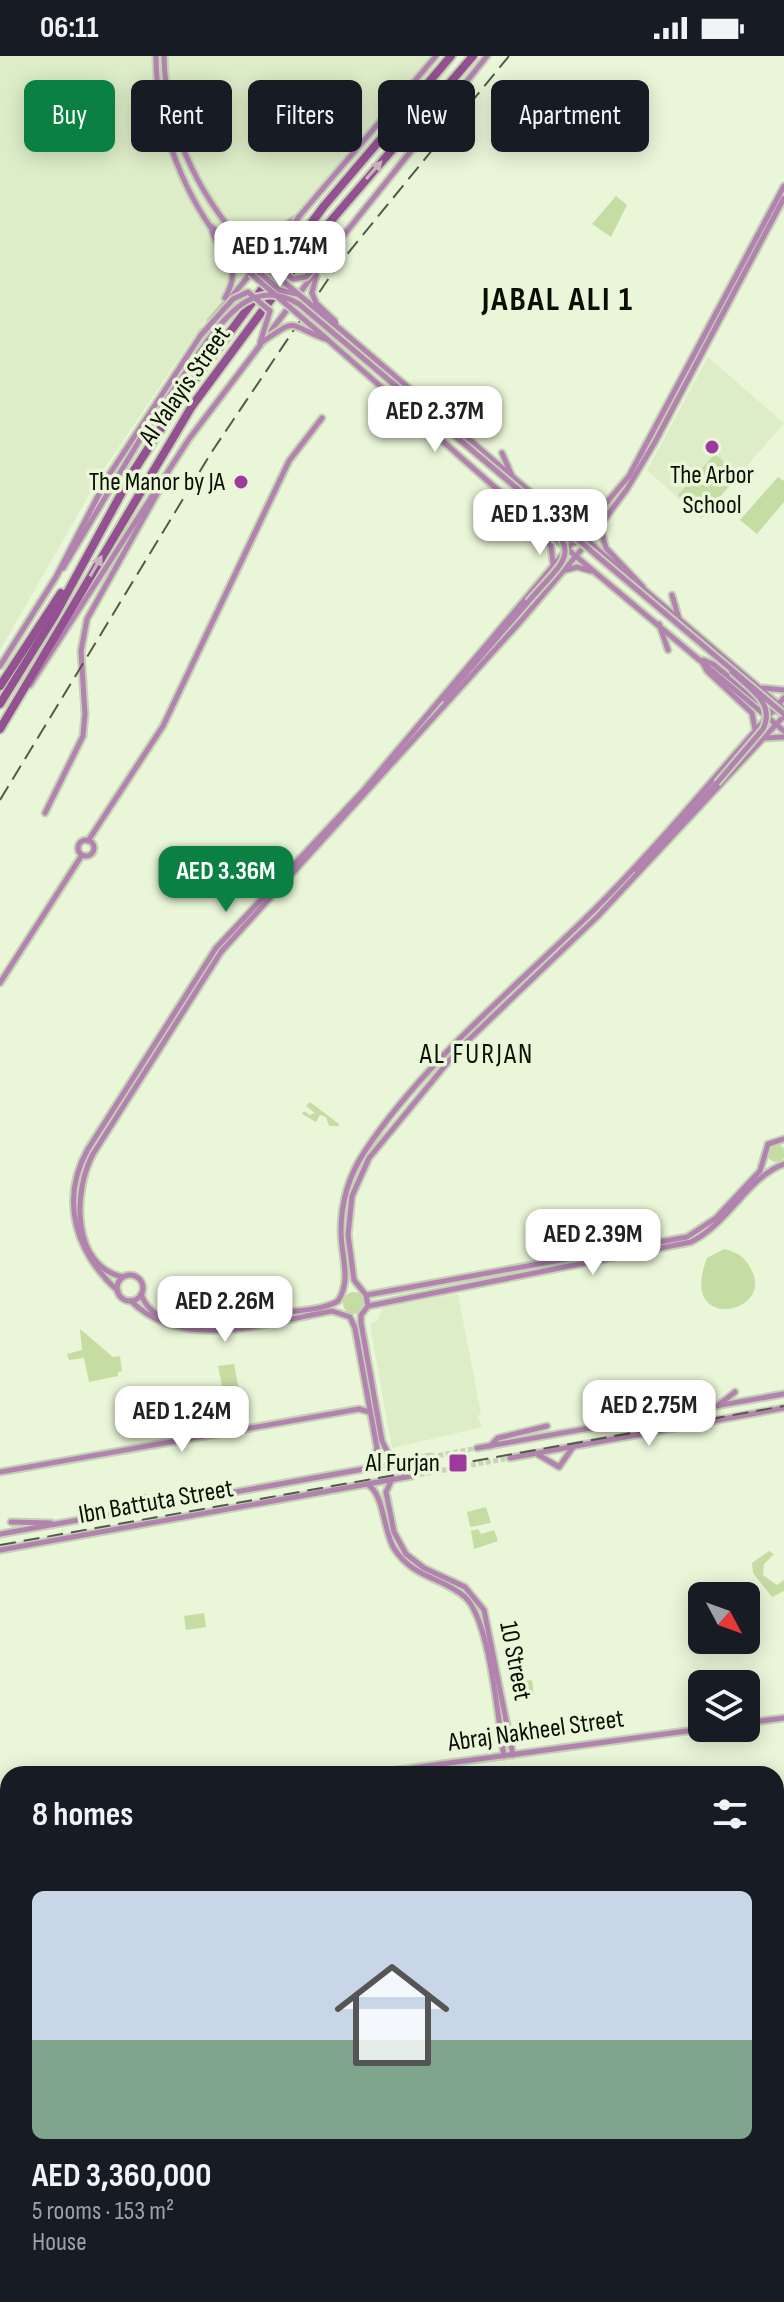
<!DOCTYPE html>
<html lang="en">
<head>
<meta charset="utf-8">
<style>
	body { margin:0; font-family:"Sofia Sans Condensed",sans-serif; background:#20242c; color:#f1f3f6; height:100vh; display:flex; flex-direction:column; font-size:30px; white-space:nowrap }
	* { box-sizing:border-box; margin:0 }
	p { font-size:26px; color:#9ea1a6 }
	.icon { flex:none; width:44px; height:44px; fill:none; stroke:currentColor; stroke-width:2; stroke-linecap:round; stroke-linejoin:round }
	.map { position:relative; flex:1; overflow:hidden }
	.panel { position:absolute; left:0px; top:1710px; width:784px; height:536px; display:flex; flex-direction:column; background:#171b24; border-radius:24px 24px 0 0; box-shadow:0 4px 20px #0003 }
	.panel>* { flex:none }
	.top-card { position:absolute; left:24px; top:24px; width:736px; height:72px; display:flex; gap:16px }
	.needle { width:52px; rotate:131deg }
	.buttons { position:absolute; left:688px; top:1526px; display:grid; gap:16px }
	.buttons a { display:grid; place-items:center; width:72px; height:72px; border-radius:12px; background:#171b24; box-shadow:0 4px 20px #0003; font-size:40px }
	.price { position:absolute; translate:-50% -68px; padding:0 18px; border-radius:16px; background:#fff; color:#222; font-size:26px; line-height:52px; filter:drop-shadow(0 2px 4px #0008) }
	.price::after { content:''; position:absolute; left:50%; top:48px; width:24px; height:18px; margin-left:-12px; background:inherit; clip-path:polygon(0 0,100% 0,50% 100%) }
	.price.active { background:#0b8043; color:#fff }
	ul { padding:0; list-style:none }
	li { display:grid; align-content:center; gap:16px; height:424px; padding:0 32px }
	li+li { border-top:2px solid #363941 }
	li span { display:grid; place-items:center; height:248px; border-radius:12px; color:#555 }
	li>.icon { margin-inline-start:auto }
	span .icon { width:144px; height:144px; fill:#fffc; stroke-width:1 }
	li b { font-size:34px }
	h2 { display:flex; justify-content:space-between; align-items:center; height:96px; padding:0 32px; font-size:34px }
	.tag { padding:0 28px; border-radius:12px; background:#171b24; box-shadow:0 4px 20px #0003; font-size:28px; line-height:72px }
	.tag.active { background:#0b8043; color:#fff }
	.status { display:flex; justify-content:space-between; align-items:center; height:56px; padding:0 40px; background:#171b24; direction:ltr }
	.status svg { height:22px; fill:currentColor }
	.map>svg:first-child { display:block }
	.built { fill:#ddedc8 }
	.green { fill:#c5dda3 }
	.lines { fill:none; stroke-linecap:round; stroke-linejoin:round }
	.secondary-tunnel { stroke:#c8d3b8; stroke-width:5; stroke-dasharray:5 2.5; stroke-linecap:butt }
	.secondary-casing { stroke:#c6d1b6; stroke-width:9 }
	.primary-casing { stroke:#c6d1b6; stroke-width:11 }
	.highway-casing { stroke:#c6d1b6; stroke-width:12 }
	.secondary { stroke:#b383b0; stroke-width:5 }
	.primary { stroke:#a368a0; stroke-width:7 }
	.highway { stroke:#945192; stroke-width:8 }
	.rail { stroke:#545a4a; stroke-width:2; stroke-dasharray:16 8; stroke-linecap:butt }
	.secondary-bridge-casing { stroke:#c6d1b6; stroke-width:9; stroke-linecap:butt }
	.secondary-bridge { stroke:#b383b0; stroke-width:5 }
	.oneway { fill:#c8b4bc }
	.poi-dot { fill:#9f399e; stroke:#eaf6d8; stroke-width:3 }
	.labels { text-anchor:middle; dominant-baseline:central; stroke-width:7; stroke-linejoin:round; paint-order:stroke }
	.street-label { font-size:26px; fill:#0a0e05; stroke:#eaf6d8 }
	.poi-label { font-size:26px; fill:#0a0e05; stroke:#eaf6d8; text-anchor:end }
	.neighbourhood-label { font-size:28px; letter-spacing:2px; fill:#0a0e05; stroke:#eaf6d8 }
	.district-label { font-size:34px; font-weight:bold; letter-spacing:2px; fill:#0a0e05; stroke:#eaf6d8 }
</style>
</head>
<body>
<div class="status"><b>06:11</b><svg viewBox="0 0 49 12"><path d="M0 12V9h3v3zM5 12V6h3v6zM10 12V3h3v9zM15 12V0h3v12zM26 1h20v11H26zM47 4h2v5h-2z"/></svg></div>
<div class="map">
<svg width="784" height="2246" viewBox="0 0 784 2246">
	<rect width="100%" height="100%" fill="#eaf6d8"/>
	<!-- built -->
	<g class="built">
		<path d="M0,0H431L225,239L185,293L104,413L0,594Z"/>
		<path d="M708,301L784,367L701,463L647,414Z"/>
		<path d="M458,1238L481,1358L477,1360L483,1371L392,1392L370,1269L378,1264L382,1252Z"/>
	</g>
	<!-- green -->
	<g class="green">
		<path d="M616,140L627,149L611,181L592,168Z"/>
		<path d="M715,398L739,419L702,461L678,439Z"/>
		<path d="M778,421L784,425V446L757,478L740,464Z"/>
		<path d="M310,1046L339,1068V1070H329L326,1061L320,1059L316,1066L302,1058L304,1055L310,1059L315,1057L306,1050Z"/>
		<circle cx="776" cy="1097" r="9"/>
		<path d="M724,1193C738,1196 746,1202 752,1215C774,1258 677,1278 707,1202Z"/>
		<circle cx="354" cy="1247" r="11"/>
		<path d="M80,1273L113,1301L120,1300L122,1315L118,1316V1320L89,1326L84,1302L69,1304L67,1298L82,1294Z"/>
		<path d="M234,1308L241,1344L225,1345L218,1310Z"/>
		<path d="M486,1451L491,1467L470,1471L467,1456Z"/>
		<path d="M478,1473L481,1478L494,1474L498,1485L474,1493L471,1475Z"/>
		<path d="M769,1495L774,1498L764,1508L763,1519L777,1529L784,1524V1535L772,1541L753,1517L752,1507Z"/>
		<path d="M204,1557L206,1571L186,1574L184,1560Z"/>
		<path d="M532,1624L534,1638L514,1641L511,1627Z"/>
	</g>
	<g class="lines">
		<!-- secondary-tunnel -->
		<g class="secondary-tunnel">
			<path d="M431,1401L477,1392"/>
			<path d="M412,1420L510,1402"/>
		</g>
		<!-- secondary casing -->
		<g class="secondary-casing">
			<g id="secondary">
				<path d="M156,0C156,79 192,163 250,217"/>
				<path d="M164,0C165,78 205,152 260,206"/>
				<path d="M296,164L436,0"/>
				<path d="M212,171L254,212"/>
				<path d="M212,175C222,204 244,208 225,242"/>
				<path d="M236,175C267,205 273,171 298,162"/>
				<path d="M343,180L487,0"/>
				<path d="M312,237L316,220"/>
				<path d="M211,265L290,171"/>
				<path d="M341,274L784,653"/>
				<path d="M328,284L516,450L784,675"/>
				<path d="M502,397L512,420"/>
				<path d="M518,455L551,490L553,507"/>
				<path d="M526,455L575,487"/>
				<path d="M565,464H581L605,448"/>
				<path d="M600,470L606,492L643,531"/>
				<path d="M63,512L142,380L208,284"/>
				<path d="M566,514L577,511L591,515"/>
				<path d="M672,539L679,563"/>
				<path d="M659,568L668,594"/>
				<path d="M703,604L713,608L768,653L783,657"/>
				<path d="M702,605L707,615L752,657L755,673"/>
				<path d="M0,610L56,521L109,419L203,276"/>
				<path d="M30,629L189,383L330,197"/>
				<path d="M763,632L784,634"/>
				<path d="M444,643L528,546"/>
				<path d="M765,682L784,681"/>
				<path d="M45,757L83,680L85,658L81,595L87,563L158,436"/>
				<circle cx="86" cy="792" r="8"/>
				<path d="M88,785L163,670L289,405L322,362"/>
				<path d="M637,815L717,727"/>
				<path d="M0,927L82,799"/>
				<circle cx="130" cy="1232" r="13"/>
				<path d="M123,1221C71,1210 73,1135 93,1098L221,896L520,566L587,487L627,433L655,386L784,142"/>
				<path d="M118,1235C76,1197 59,1145 88,1093L216,892L363,735L629,420L784,130"/>
				<path d="M141,1238C158,1288 246,1264 283,1257C301,1254 323,1254 338,1245C352,1223 341,1201 341,1175C341,1147 349,1119 365,1095C424,1006 518,929 594,854C661,787 721,713 784,642"/>
				<path d="M367,1239L687,1181L716,1162L760,1115L768,1088L784,1083"/>
				<path d="M131,1245C183,1297 268,1266 332,1255L350,1261L355,1272L377,1392L374,1403L365,1413"/>
				<path d="M368,1250L366,1239L354,1224L348,1179L352,1140L369,1102L458,994L598,860L784,660"/>
				<path d="M720,1348L735,1336"/>
				<path d="M618,1357L646,1360"/>
				<path d="M490,1390L498,1382L547,1370"/>
				<path d="M477,1392L784,1338"/>
				<path d="M537,1398L559,1411L573,1391"/>
				<path d="M510,1402L784,1352"/>
				<path d="M403,1406L389,1399L382,1385L361,1267V1259L368,1250L691,1186C729,1167 748,1121 784,1108"/>
				<path d="M0,1416L359,1353L369,1356"/>
				<path d="M392,1423L386,1436L394,1476L406,1498L424,1512L465,1531L484,1554L513,1699"/>
				<path d="M367,1428C385,1438 383,1477 395,1494C415,1523 442,1521 465,1541C490,1564 498,1664 504,1700"/>
				<path d="M135,1454L144,1442"/>
				<path d="M11,1466L51,1467"/>
				<path d="M0,1478L431,1401"/>
				<path d="M0,1494L412,1420"/>
				<path d="M746,1667L784,1662"/>
				<path d="M368,1718L709,1672"/>
				<path d="M0,1768L8,1767"/>
				<path d="M776,2125L784,2063"/>
				<path d="M776,2173L784,2152"/>
				<path d="M776,2224L784,2222"/>
				<path d="M623,2238L627,2246"/>
				<path d="M707,2241L723,2238"/>
				<path d="M690,2244L707,2246"/>
				<path d="M444,2246L458,2238"/>
				<path d="M460,2246L475,2238"/>
				<path d="M619,2246L624,2240"/>
				<path d="M725,2246L729,2238"/>
				<path d="M734,2246L738,2238"/>
				<path d="M743,2246L747,2238"/>
				<path d="M752,2246L756,2238"/>
				<path d="M757,2246L761,2238"/>
			</g>
		</g>
		<!-- primary casing -->
		<g class="primary-casing">
			<g id="primary">
				<path d="M776,2010L784,2000"/>
				<path d="M776,2025L784,2024"/>
				<path d="M776,2043L784,2042"/>
				<path d="M776,2052L784,2049"/>
				<path d="M776,2060H784"/>
				<path d="M776,2118L777,2121"/>
				<path d="M0,2154L8,2153"/>
			</g>
		</g>
		<!-- highway casing -->
		<g class="highway-casing">
			<g id="highway">
				<path d="M0,630L61,537"/>
				<path d="M0,648L54,561L133,416L180,343L324,150L451,0"/>
				<path d="M0,673L192,350L317,181L473,0"/>
				<path d="M0,2138L8,2140"/>
			</g>
		</g>
		<!-- secondary -->
		<use href="#secondary" class="secondary"/>
		<!-- primary -->
		<use href="#primary" class="primary"/>
		<!-- highway -->
		<use href="#highway" class="highway"/>
		<!-- rail -->
		<g class="rail">
			<path d="M0,744L211,397L335,213L509,0"/>
			<path d="M0,1489L784,1350"/>
		</g>
		<!-- secondary-bridge casing -->
		<g class="secondary-bridge-casing">
			<g id="secondary-bridge">
				<path d="M298,162L273,200L276,210L293,223L306,221L343,179"/>
				<path d="M260,206L341,274"/>
				<path d="M254,212L279,234L297,238"/>
				<path d="M250,217L328,284"/>
				<path d="M312,237L316,247L336,266"/>
				<path d="M201,279L233,243L248,236L270,255L260,287"/>
				<path d="M208,284C232,252 258,224 299,248L784,658"/>
				<path d="M261,287C299,260 287,269 325,283"/>
				<path d="M528,546C568,499 583,500 535,452"/>
				<path d="M717,727L763,673C776,647 749,632 732,616"/>
			</g>
		</g>
		<!-- secondary-bridge -->
		<use href="#secondary-bridge" class="secondary-bridge"/>
	</g>
	<!-- one-way arrows -->
	<defs><path id="oneway-solid" d="M-6-.8H1V-3.2L6.5 0L1 3.2V.8H-6Z" transform="scale(2)"/></defs>
	<g class="oneway">
		<use href="#oneway-solid" transform="translate(374 114) rotate(-49)"/>
		<use href="#oneway-solid" transform="translate(96 510) rotate(-60)"/>
	</g>
	<!-- markers -->
	<g class="poi-dot">
		<circle cx="712" cy="391" r="8"/>
		<circle cx="241" cy="426" r="8"/>
		<rect x="448" y="1397" width="20" height="20" rx="4"/>
	</g>
	<g class="labels">
		<!-- street labels -->
		<g class="street-label">
			<text transform="translate(185 330) rotate(-55)">Al Yalayis Street</text>
			<text transform="translate(156 1446) rotate(-10)">Ibn Battuta Street</text>
			<text transform="translate(515 1605) rotate(79)">10 Street</text>
			<text transform="translate(536 1675) rotate(-8)">Abraj Nakheel Street</text>
		</g>
		<!-- poi labels -->
		<g class="poi-label">
			<text x="712" y="419" text-anchor="middle">The Arbor<tspan x="712" dy="30">School</tspan></text>
			<text x="225" y="426">The Manor by JA</text>
			<text x="440" y="1407">Al Furjan</text>
		</g>
		<!-- neighbourhood labels -->
		<g class="neighbourhood-label">
			<text x="477" y="998">AL FURJAN</text>
		</g>
		<!-- district labels -->
		<g class="district-label">
			<text x="558" y="243">JABAL ALI 1</text>
		</g>
	</g>
</svg>
<div class="buttons">
<a><svg class="needle" viewBox="-14 -14 28 28"><path d="M0-13l5 13h-10z" fill="#e53935"/><path d="M0 13l5-13h-10z" fill="#9ea1a6"/></svg></a>
<a><svg class="icon" aria-label="layers" viewBox="0 0 24 24"><path d="M12 4l9 5-9 5-9-5zM3 14l9 5 9-5"/></svg></a>
</div>
<b class="price" style="left:280px;top:233px">AED 1.74M</b>
<b class="price" style="left:435px;top:398px">AED 2.37M</b>
<b class="price" style="left:540px;top:501px">AED 1.33M</b>
<b class="price active" style="left:226px;top:858px">AED 3.36M</b>
<b class="price" style="left:593px;top:1221px">AED 2.39M</b>
<b class="price" style="left:225px;top:1288px">AED 2.26M</b>
<b class="price" style="left:649px;top:1392px">AED 2.75M</b>
<b class="price" style="left:182px;top:1398px">AED 1.24M</b>
<div class="top-card">
<a class="tag active">Buy</a>
<a class="tag">Rent</a>
<a class="tag">Filters</a>
<a class="tag">New</a>
<a class="tag">Apartment</a>
</div>
<section class="panel">
<h2>8 homes<svg class="icon" aria-label="filters" viewBox="0 0 24 24"><path d="M4 7h16M4 17h16"/><circle cx="9" cy="7" r="2"/><circle cx="15" cy="17" r="2"/></svg></h2>
<ul>
<li><span style="background:linear-gradient(#c9d6e8 60%,#7fa58c 0)"><svg class="icon" aria-label="home" viewBox="0 0 24 24"><path d="M3 11l9-7 9 7M6 9v11h12V9"/></svg></span><div><b>AED 3,360,000</b><p>5 rooms · 153 m²</p><p>House</p></div></li>
</ul>
</section>
</div>
</body>
</html>
